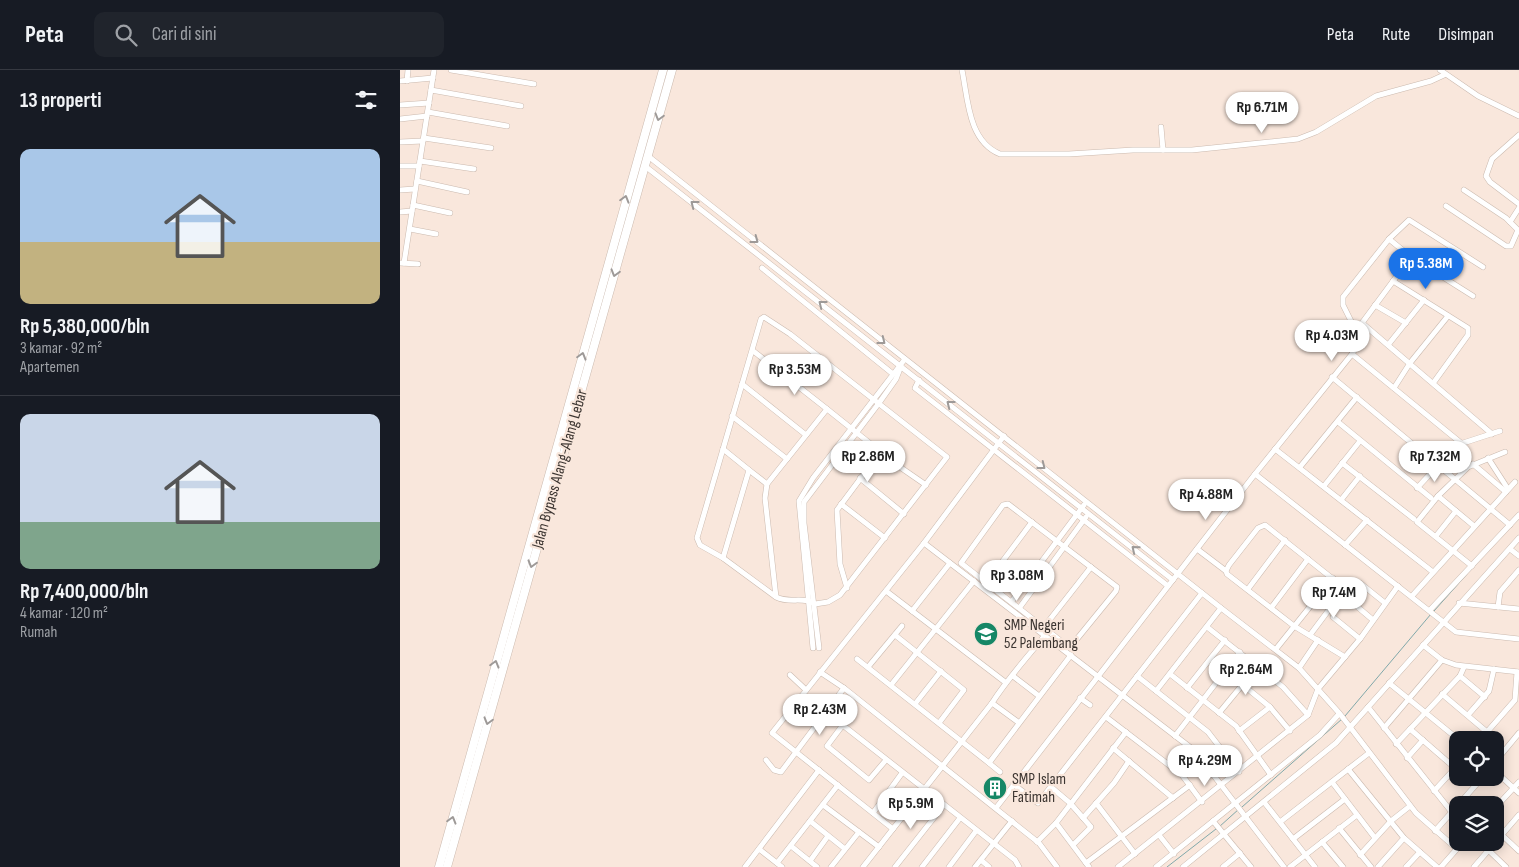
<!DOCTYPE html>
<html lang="id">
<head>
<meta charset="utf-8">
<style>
	body { margin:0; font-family:"Sofia Sans Condensed",sans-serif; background:#20242c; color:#f1f3f6; height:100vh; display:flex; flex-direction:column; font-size:19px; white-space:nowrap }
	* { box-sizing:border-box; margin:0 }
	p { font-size:16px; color:#9ea1a6 }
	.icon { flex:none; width:28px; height:28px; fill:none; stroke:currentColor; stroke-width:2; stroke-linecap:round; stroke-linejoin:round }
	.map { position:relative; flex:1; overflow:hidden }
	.sheet { display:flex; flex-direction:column; background:#171b24; width:400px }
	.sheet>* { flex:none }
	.controls { position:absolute; left:1049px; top:661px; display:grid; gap:10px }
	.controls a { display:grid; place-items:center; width:55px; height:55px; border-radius:10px; background:#171b24; box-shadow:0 2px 12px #0003; font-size:25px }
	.price { position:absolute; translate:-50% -42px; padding:0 11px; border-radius:18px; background:#fff; color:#222; font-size:16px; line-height:32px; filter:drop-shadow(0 1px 2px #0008) }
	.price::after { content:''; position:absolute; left:50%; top:30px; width:15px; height:11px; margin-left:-8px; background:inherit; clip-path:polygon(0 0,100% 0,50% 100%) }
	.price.active { background:#1a73e8; color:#fff }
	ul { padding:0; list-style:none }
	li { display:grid; align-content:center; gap:10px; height:265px; padding:0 20px }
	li+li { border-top:1px solid #363941 }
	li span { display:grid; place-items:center; height:155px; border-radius:10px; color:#555 }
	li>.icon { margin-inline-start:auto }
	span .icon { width:90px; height:90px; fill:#fffc; stroke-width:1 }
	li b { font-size:21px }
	h2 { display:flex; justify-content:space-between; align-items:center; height:60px; padding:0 20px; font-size:21px }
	header { display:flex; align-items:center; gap:30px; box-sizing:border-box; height:70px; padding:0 25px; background:#171b24; border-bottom:1px solid #363941 }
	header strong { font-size:24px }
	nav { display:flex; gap:28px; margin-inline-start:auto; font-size:18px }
	.search { width:350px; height:45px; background:#20242c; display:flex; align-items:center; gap:12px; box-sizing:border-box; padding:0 18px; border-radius:10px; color:#9ea1a6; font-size:19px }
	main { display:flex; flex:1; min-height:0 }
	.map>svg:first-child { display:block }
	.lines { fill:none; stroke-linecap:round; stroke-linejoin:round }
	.stream { stroke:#81a8aa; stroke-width:1 }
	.minor-casing { stroke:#cbbaaf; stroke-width:6 }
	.highway-casing { stroke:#cbbaaf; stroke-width:9 }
	.minor { stroke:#fff; stroke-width:5 }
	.highway { stroke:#fff; stroke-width:8 }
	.oneway { stroke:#9e9a98 }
	.labels { text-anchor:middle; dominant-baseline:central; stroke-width:4.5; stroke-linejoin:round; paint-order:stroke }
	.street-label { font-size:16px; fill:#3c3531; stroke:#f9e7dc }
	.poi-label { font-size:16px; fill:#3c3531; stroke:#f9e7dc; text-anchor:start }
</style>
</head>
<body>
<header>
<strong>Peta</strong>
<div class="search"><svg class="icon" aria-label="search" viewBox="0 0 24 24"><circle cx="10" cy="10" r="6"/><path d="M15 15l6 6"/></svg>Cari di sini</div>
<nav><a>Peta</a><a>Rute</a><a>Disimpan</a></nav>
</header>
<main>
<section class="sheet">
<h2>13 properti<svg class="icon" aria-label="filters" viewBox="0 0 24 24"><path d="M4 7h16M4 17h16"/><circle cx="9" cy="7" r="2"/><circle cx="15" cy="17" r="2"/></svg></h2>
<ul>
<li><span style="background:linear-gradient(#a9c7e8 60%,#c2b280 0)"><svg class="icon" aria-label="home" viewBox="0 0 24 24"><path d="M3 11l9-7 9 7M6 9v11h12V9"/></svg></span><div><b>Rp 5,380,000/bln</b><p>3 kamar · 92 m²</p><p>Apartemen</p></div></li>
<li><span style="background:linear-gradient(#c9d6e8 70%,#7fa58c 0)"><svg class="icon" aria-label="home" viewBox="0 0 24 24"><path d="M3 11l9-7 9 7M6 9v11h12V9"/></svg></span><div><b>Rp 7,400,000/bln</b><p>4 kamar · 120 m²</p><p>Rumah</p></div></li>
</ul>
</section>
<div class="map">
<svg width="1119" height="797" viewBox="0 0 1119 797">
	<rect width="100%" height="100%" fill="#f9e7dc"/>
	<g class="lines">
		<!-- stream -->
		<g class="stream">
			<path d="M1034,541L1076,494"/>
			<path d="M945,646L1031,544"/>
			<path d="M842,737L942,649"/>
			<path d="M819,757L839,739"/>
			<path d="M767,797L816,759"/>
		</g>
		<!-- minor casing -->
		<g class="minor-casing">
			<g id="minor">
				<path d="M51,0L134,14"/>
				<path d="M562,0C568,29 568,71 600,84H669L733,80H792L898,69L916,62L976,26L1031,11L1044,5"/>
				<path d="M1040,0L1078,26L1119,46"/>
				<path d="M0,11L33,8"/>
				<path d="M7,11L8,0"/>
				<path d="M31,20L121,36"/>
				<path d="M0,35L29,33"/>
				<path d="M28,42L107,56"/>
				<path d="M0,49L27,46"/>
				<path d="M761,57L763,80"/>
				<path d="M1119,65L1092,89L1086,106L1090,112L1119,134"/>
				<path d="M24,68L91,78"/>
				<path d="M0,72L23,71"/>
				<path d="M248,86L821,538L899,598L940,644L1016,743L1057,779"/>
				<path d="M20,91L74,99"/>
				<path d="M0,96H19"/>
				<path d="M245,96L773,510"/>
				<path d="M17,111L67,122"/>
				<path d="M0,120L15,119"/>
				<path d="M13,135L50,143"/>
				<path d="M1046,136L1106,176H1111L1118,160L1106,148L1064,120"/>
				<path d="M0,142L12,141"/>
				<path d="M1110,152L1119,138"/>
				<path d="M10,159L36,164"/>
				<path d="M989,169L1011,187L1073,226"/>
				<path d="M0,193L18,194"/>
				<path d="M4,193L34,0"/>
				<path d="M362,198L493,304"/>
				<path d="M1036,203L1051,179"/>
				<path d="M993,211L1068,258V265L1034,312"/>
				<path d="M975,235L1006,253"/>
				<path d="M962,253L1092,364"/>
				<path d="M956,261L943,235V227L989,169L1009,150L1083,197"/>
				<path d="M988,275L1024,230"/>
				<path d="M352,280L361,249L364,247L390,264L547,387L440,525L428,532L415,534C404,526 389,534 376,527L323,488L300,475L297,468L352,280L427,339L367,414L365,428L376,527"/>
				<path d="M952,284L1061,373"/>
				<path d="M932,307L1110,455"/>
				<path d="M519,310L515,318L768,516"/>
				<path d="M342,314L406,365"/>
				<path d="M994,318L1010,293L1048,246"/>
				<path d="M427,339L497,395L526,415"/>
				<path d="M332,346L387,389"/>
				<path d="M938,352L1031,428"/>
				<path d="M323,379L349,400L323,488"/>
				<path d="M875,379L1033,502"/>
				<path d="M1088,388L1108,419"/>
				<path d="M942,393L1014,449"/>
				<path d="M1073,394L1106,422"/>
				<path d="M900,397L957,327"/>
				<path d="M349,400L367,414"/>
				<path d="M855,404L1056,562L1119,569"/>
				<path d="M460,408L504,444"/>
				<path d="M924,416L960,371"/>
				<path d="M1017,418L1057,375L1100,361"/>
				<path d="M1038,426L1074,456"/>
				<path d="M941,430L960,406"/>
				<path d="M441,434L485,468"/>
				<path d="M608,434L717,517L716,521L672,575H666L561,493L603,435Z"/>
				<path d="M1036,466L1056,441"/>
				<path d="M524,473L795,681L884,797"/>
				<path d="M945,475L967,450"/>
				<path d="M797,479L826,501"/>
				<path d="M1110,479L1119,486"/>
				<path d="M1072,496L1017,452L1038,426L1068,397L1105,382"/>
				<path d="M587,512L632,452"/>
				<path d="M447,518L440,494L437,440L481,381"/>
				<path d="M848,519L885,470"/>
				<path d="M486,521L605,612"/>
				<path d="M1012,526L1115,412"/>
				<path d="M612,531L684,435"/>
				<path d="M1059,533L1119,539"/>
				<path d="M620,537L686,447"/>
				<path d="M1098,537L1100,522L1119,500"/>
				<path d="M871,538L908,489"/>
				<path d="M1030,540L1119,445"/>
				<path d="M512,541L550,493"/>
				<path d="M933,547L960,569"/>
				<path d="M644,557L691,497"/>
				<path d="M807,557L883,617L908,645"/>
				<path d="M495,565L564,620L539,653"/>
				<path d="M910,565L943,521C950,520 953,513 960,513L985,533"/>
				<path d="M1023,575L1042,590L1056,595L1119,602"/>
				<path d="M413,578L399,431L413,408L505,289"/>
				<path d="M419,578L404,453V432L479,333L496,309L501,296"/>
				<path d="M876,579L933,508"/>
				<path d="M945,587L894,556L827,504L826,501L829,495L858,458L865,455L938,513L947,528L973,550"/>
				<path d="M457,589L589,693L671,585"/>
				<path d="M468,597L502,556"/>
				<path d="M899,598L918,570"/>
				<path d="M420,602L444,618L639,773L657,797"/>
				<path d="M770,604L836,656L871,705"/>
				<path d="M390,605L406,620"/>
				<path d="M613,606L639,626"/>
				<path d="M737,606L808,662L839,702"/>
				<path d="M1060,606L1085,627"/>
				<path d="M989,613L1059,670"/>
				<path d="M491,615L574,511"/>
				<path d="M843,615L870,637L890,661"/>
				<path d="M787,618L825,570"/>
				<path d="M756,621L821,538"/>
				<path d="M1042,624L1087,662"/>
				<path d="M680,628L690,635"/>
				<path d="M592,633L618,652"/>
				<path d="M515,634L541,601"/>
				<path d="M968,637L1058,750"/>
				<path d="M426,642L615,790L619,797"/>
				<path d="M819,643L857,597"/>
				<path d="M1068,645L1089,621L1094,599"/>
				<path d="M706,647L782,705L802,732"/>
				<path d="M442,656L427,676L469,710L486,690"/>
				<path d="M984,658L1042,590"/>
				<path d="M1010,659L1055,698"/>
				<path d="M839,661L870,637"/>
				<path d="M775,666L840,582"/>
				<path d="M1080,670L1115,630L1117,602"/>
				<path d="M996,674L1060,606L1064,597"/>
				<path d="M713,678L773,728"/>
				<path d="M1007,688L1023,670"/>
				<path d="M366,690L374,700L381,702L444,618"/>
				<path d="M1095,692L1119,663"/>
				<path d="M589,693L600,702"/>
				<path d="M948,699L1004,768L1037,797"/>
				<path d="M1095,701L1119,723"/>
				<path d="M932,712L975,768"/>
				<path d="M613,714L638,733L802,523"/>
				<path d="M651,717L670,733L691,757L673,775"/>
				<path d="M1034,721L1058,695"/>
				<path d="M864,732L915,797"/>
				<path d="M696,733L735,784"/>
				<path d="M423,735L479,777"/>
				<path d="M596,738L855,404L952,284L958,274L956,261L1011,187"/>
				<path d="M1095,738L1119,712"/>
				<path d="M473,743L502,703"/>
				<path d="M683,748L714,713L729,691"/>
				<path d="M410,751L445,779"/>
				<path d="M813,751L851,797"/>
				<path d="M880,752L969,683"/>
				<path d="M656,753L689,797"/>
				<path d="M939,758L971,797"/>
				<path d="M493,759L372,663L524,473L604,366"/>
				<path d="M1035,761L1082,708"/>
				<path d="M759,765L774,784"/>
				<path d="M1102,765L1119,781"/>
				<path d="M893,769L945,729"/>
				<path d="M637,772L656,753L726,662"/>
				<path d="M922,772L943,797"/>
				<path d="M1080,772L1106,797"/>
				<path d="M391,776L417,797"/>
				<path d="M359,779L382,797"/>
				<path d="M960,785L991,751L1010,736"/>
				<path d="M581,790L589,797"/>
				<path d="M410,791L428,766"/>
				<path d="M377,793L438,715"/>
				<path d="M686,793L790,715"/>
				<path d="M345,797L419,700"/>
				<path d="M431,797L459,762"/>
				<path d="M463,797L592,633C607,609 627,588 645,565"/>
				<path d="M495,797L544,735"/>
				<path d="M522,797L560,748"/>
				<path d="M549,797L576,761"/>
				<path d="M575,797L612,751"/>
				<path d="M718,797L908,645L918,619L960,569L998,516"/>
				<path d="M756,797L920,665L939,644"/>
				<path d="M783,797L936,673L1119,468"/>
				<path d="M823,797L840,783"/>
				<path d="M890,797L957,745"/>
				<path d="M978,797L1004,768"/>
				<path d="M1006,797L1020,782"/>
				<path d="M1041,797L1063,772"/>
				<path d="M1074,797L1119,745"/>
			</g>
		</g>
		<!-- highway casing -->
		<g class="highway-casing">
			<g id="highway">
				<path d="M39,797L263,0"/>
				<path d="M47,797L272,0"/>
			</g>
		</g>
		<!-- minor -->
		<use href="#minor" class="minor"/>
		<!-- highway -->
		<use href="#highway" class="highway"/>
	</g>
	<!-- one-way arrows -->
	<defs><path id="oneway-chevron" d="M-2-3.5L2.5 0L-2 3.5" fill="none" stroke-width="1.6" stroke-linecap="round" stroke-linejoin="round" transform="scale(1.25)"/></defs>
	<g class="oneway">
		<use href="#oneway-chevron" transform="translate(259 47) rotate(106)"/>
		<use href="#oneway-chevron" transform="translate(225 129) rotate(-74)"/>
		<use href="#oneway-chevron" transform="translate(294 134) rotate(-142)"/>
		<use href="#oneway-chevron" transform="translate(355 170) rotate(37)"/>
		<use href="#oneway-chevron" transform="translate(215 203) rotate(106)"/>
		<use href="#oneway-chevron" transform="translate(422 234) rotate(-142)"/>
		<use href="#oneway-chevron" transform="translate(482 271) rotate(38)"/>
		<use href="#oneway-chevron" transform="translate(182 286) rotate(-74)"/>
		<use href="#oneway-chevron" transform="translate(550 334) rotate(-142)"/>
		<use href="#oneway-chevron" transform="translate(642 396) rotate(38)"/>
		<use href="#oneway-chevron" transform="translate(735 479) rotate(-141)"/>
		<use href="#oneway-chevron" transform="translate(132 494) rotate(106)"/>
		<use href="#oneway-chevron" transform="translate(95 594) rotate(-74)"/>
		<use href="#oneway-chevron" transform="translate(88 651) rotate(106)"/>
		<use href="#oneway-chevron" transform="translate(52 750) rotate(-74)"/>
	</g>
	<!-- icons -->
	<defs>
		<g id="school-disc" transform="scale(1.25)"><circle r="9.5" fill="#168766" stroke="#f9e7dc"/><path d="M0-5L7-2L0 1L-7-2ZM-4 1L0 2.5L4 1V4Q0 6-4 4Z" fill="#fff"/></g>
		<g id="building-disc" transform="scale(1.25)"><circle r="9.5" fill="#168766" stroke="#f9e7dc"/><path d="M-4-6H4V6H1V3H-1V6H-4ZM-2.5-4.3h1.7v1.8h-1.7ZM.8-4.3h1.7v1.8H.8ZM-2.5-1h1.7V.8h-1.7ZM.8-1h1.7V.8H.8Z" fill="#fff"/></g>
	</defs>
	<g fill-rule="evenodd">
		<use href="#school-disc" x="586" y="564"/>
		<use href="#building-disc" x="595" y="718"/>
	</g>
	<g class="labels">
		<!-- street labels -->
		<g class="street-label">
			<text transform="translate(160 399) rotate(-74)">Jalan Bypass Alang-Alang Lebar</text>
		</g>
		<!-- poi labels -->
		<g class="poi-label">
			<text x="604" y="555">SMP Negeri<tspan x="604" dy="18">52 Palembang</tspan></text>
			<text x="612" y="709">SMP Islam<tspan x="612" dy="18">Fatimah</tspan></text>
		</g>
	</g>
</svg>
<div class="controls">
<a><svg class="icon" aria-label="locate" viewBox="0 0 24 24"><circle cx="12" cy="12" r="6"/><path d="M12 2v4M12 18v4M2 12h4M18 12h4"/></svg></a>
<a><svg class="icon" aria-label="layers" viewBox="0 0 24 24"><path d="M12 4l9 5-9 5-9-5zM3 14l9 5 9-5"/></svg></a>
</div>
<b class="price" style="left:862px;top:64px">Rp 6.71M</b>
<b class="price active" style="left:1026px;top:220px">Rp 5.38M</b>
<b class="price" style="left:932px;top:292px">Rp 4.03M</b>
<b class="price" style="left:395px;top:326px">Rp 3.53M</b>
<b class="price" style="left:468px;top:413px">Rp 2.86M</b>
<b class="price" style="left:1035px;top:413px">Rp 7.32M</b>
<b class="price" style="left:806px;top:451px">Rp 4.88M</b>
<b class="price" style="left:617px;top:532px">Rp 3.08M</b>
<b class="price" style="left:934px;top:549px">Rp 7.4M</b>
<b class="price" style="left:846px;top:626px">Rp 2.64M</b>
<b class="price" style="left:420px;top:666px">Rp 2.43M</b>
<b class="price" style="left:805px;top:717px">Rp 4.29M</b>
<b class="price" style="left:511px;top:760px">Rp 5.9M</b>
</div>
</main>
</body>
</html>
